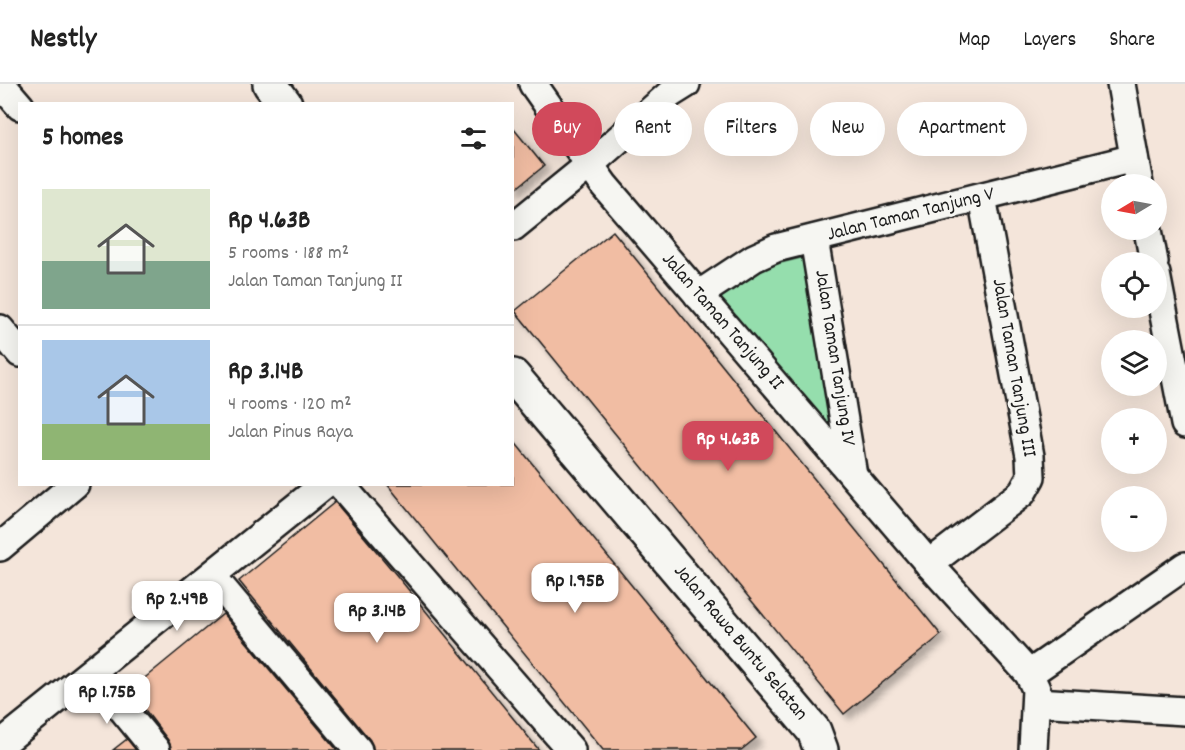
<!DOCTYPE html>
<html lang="en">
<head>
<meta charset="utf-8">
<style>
	body { margin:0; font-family:Dekko,sans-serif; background:#f6f6f6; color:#222; height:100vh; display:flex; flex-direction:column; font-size:22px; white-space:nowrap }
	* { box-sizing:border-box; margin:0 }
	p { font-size:20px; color:#767676 }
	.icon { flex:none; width:33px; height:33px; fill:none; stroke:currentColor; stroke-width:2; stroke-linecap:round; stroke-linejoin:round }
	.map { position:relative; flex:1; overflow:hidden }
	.panel { position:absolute; left:18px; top:18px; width:496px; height:384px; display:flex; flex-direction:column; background:#fff; border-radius:0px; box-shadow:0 6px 24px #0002 }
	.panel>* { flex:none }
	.top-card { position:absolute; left:532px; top:18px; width:562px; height:54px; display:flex; gap:12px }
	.needle { width:39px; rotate:260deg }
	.controls { position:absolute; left:1101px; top:90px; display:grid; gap:12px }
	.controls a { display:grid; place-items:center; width:66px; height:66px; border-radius:50%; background:#fff; box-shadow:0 6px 24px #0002; font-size:30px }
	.price { position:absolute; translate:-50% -51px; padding:0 14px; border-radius:12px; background:#fff; color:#222; font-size:20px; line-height:39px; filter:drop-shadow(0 2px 3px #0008) }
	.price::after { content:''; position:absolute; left:50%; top:36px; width:18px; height:14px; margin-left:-9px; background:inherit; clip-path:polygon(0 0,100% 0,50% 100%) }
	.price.active { background:#d1495b; color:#fff }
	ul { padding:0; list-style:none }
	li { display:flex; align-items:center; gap:18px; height:150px; padding:0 24px }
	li+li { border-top:2px solid #e0e0e0 }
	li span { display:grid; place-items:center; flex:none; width:168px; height:120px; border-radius:0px; color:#555 }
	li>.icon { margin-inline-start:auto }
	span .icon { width:72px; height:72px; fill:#fffc; stroke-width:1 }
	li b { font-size:26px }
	h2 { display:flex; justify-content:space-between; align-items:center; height:72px; padding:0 24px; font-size:26px }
	.pill { padding:0 21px; border-radius:27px; background:#fff; box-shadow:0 6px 24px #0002; font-size:21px; line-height:54px }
	.pill.active { background:#d1495b; color:#fff }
	header { display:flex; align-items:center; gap:36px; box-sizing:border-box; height:84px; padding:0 30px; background:#fff; border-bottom:2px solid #e0e0e0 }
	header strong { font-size:28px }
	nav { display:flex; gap:33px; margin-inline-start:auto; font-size:21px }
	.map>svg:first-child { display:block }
	.green { fill:#95dead; stroke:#587d64; stroke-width:1.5 }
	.building { fill:#f1bda3; stroke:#1c1c1c; stroke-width:1.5; filter:url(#shadow) }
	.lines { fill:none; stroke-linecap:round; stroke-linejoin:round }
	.minor-casing { stroke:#1c1c1c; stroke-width:32 }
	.tertiary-casing { stroke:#1c1c1c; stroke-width:38 }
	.minor { stroke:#f6f6f2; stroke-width:27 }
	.tertiary { stroke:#f6f6f2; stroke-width:33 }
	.labels { text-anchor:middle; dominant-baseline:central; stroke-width:6; stroke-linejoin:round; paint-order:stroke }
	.street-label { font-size:20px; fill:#1c1c1c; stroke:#f6f6f2 }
</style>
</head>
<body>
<header>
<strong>Nestly</strong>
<nav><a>Map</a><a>Layers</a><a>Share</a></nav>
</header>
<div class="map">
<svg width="1185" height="666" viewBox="0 0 1185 666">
	<defs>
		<filter id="shadow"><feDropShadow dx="5.5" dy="5.5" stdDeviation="3" flood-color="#0004"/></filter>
	</defs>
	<rect width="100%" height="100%" fill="#f4e5da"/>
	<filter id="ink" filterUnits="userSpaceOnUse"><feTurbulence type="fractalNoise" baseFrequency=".0167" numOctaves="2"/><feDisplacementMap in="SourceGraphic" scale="12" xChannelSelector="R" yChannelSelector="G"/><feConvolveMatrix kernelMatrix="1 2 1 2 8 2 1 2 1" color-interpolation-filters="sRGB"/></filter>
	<g filter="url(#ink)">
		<!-- green -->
		<path class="green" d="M809,172L839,358L717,217L753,186Z"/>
		<!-- building -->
		<g class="building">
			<path d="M513,44L544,82L513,107Z"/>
			<path d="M613,147L941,551L844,630L515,227Z"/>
			<path d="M513,356L756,654L741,666H603L387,400H513Z"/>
			<path d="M335,418L398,493L539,666H373L370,656L239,497Z"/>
			<path d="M223,530L337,666H171L168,656L130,606Z"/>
			<path d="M127,655L136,666H113Z"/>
		</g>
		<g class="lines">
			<!-- minor casing -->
			<g class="minor-casing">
				<g id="minor">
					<path d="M1,0L20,22"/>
					<path d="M533,0L604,101L929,480L1029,590L1036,605L1033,666"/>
					<path d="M1121,0L1139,100"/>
					<path d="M513,143L588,82L670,10L686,0"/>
					<path d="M1148,146L1154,178"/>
					<path d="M814,155L853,391"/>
					<path d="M1156,190L1185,340"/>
					<path d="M698,211L754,174L776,164L1134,74"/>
					<path d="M0,245L20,269"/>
					<path d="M340,400L571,666"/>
					<path d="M0,463L75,400"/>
					<path d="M929,480L1022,409L1031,393L1030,372L982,113"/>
					<path d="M212,492L358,666"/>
					<path d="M92,588L156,666"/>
					<path d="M1029,590L1185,482"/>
					<path d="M1036,618L1185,627"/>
					<path d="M0,661L325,400"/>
				</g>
			</g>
			<!-- tertiary casing -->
			<g class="tertiary-casing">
				<g id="tertiary">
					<path d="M270,0L285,20"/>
					<path d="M513,292L814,647L821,666"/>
				</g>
			</g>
			<!-- minor -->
			<use href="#minor" class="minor"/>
			<!-- tertiary -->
			<use href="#tertiary" class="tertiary"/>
		</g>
	</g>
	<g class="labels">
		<!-- street labels -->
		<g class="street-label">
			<text transform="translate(911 131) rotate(-14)">Jalan Taman Tanjung V</text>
			<text transform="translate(722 238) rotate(49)">Jalan Taman Tanjung II</text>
			<text transform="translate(834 274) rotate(81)">Jalan Taman Tanjung IV</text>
			<text transform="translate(1013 284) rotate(80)">Jalan Taman Tanjung III</text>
			<text transform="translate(740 559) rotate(50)">Jalan Rawa Buntu Selatan</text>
		</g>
	</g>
</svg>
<div class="controls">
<a><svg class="needle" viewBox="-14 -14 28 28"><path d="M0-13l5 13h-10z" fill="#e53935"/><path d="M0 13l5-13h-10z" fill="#767676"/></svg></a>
<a><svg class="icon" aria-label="locate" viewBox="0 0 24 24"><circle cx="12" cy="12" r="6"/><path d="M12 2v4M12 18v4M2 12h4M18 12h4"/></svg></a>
<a><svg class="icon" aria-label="layers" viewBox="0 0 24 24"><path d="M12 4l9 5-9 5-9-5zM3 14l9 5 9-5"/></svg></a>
<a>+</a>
<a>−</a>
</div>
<b class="price active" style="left:728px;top:388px">Rp 4.63B</b>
<b class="price" style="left:575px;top:530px">Rp 1.95B</b>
<b class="price" style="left:177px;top:548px">Rp 2.49B</b>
<b class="price" style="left:377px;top:560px">Rp 3.14B</b>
<b class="price" style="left:107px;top:641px">Rp 1.75B</b>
<div class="top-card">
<a class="pill active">Buy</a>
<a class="pill">Rent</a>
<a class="pill">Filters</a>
<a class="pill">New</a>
<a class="pill">Apartment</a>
</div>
<section class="panel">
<h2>5 homes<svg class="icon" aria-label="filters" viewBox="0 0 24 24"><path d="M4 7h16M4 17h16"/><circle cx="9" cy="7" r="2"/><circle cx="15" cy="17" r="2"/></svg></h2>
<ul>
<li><span style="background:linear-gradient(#dfe7d0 60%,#7fa58c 0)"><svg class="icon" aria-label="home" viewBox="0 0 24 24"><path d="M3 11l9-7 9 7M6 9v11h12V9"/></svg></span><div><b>Rp 4.63B</b><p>5 rooms · 188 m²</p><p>Jalan Taman Tanjung II</p></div></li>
<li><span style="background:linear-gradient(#a9c7e8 70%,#8fb573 0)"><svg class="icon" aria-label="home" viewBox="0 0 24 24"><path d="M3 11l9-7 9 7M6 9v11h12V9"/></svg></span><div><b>Rp 3.14B</b><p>4 rooms · 120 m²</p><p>Jalan Pinus Raya</p></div></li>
</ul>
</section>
</div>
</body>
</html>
